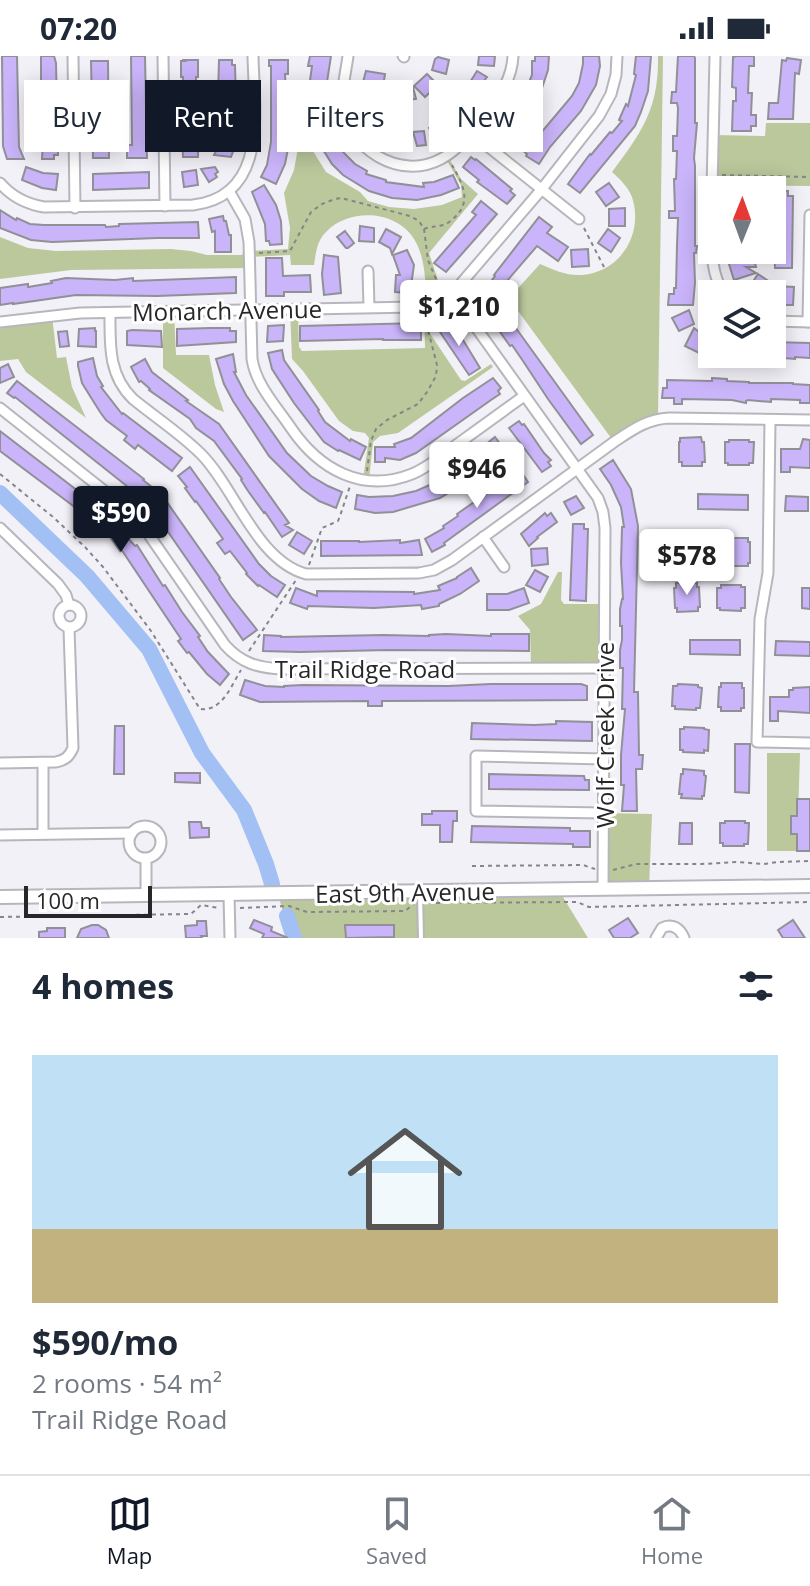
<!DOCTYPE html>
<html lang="en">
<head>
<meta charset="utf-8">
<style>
	body { margin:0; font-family:"Open Sans",sans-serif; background:#f2f2f3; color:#1f2937; height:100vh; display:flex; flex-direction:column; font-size:30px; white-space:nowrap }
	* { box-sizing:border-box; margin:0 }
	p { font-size:26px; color:#747a83 }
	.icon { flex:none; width:44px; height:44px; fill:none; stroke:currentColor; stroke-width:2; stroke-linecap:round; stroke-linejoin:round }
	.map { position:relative; height:882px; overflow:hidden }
	.sheet { display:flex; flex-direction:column; background:#fff; flex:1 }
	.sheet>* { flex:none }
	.top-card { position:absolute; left:24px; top:24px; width:762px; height:72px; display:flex; gap:16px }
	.needle { width:52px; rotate:1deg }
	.tools { position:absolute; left:698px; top:120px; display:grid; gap:16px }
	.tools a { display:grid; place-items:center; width:88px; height:88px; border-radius:0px; background:#fff; box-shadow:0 4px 20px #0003; font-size:40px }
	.scale { position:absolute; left:24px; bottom:20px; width:128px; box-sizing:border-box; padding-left:8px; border:4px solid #272628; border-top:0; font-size:22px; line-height:28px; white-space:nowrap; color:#272628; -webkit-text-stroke:6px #fff; paint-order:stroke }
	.price { position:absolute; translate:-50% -68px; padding:0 18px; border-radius:8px; background:#fff; color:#222; font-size:26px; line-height:52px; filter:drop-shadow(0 2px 4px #0008) }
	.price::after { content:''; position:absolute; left:50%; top:48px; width:24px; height:18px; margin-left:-12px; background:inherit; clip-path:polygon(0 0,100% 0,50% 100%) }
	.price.on { background:#111827; color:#fff }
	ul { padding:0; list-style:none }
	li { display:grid; align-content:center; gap:16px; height:424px; padding:0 32px }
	li span { display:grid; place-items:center; height:248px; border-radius:0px; color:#555 }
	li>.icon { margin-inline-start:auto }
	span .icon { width:144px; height:144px; fill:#fffc; stroke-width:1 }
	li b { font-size:34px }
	h2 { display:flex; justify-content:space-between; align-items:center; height:96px; padding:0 32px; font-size:34px }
	.pill { padding:0 28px; border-radius:0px; background:#fff; box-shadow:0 4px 20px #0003; font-size:28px; line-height:72px }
	.pill.on { background:#111827; color:#fff }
	.status { display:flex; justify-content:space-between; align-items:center; height:56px; padding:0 40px; background:#fff; direction:ltr }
	.status svg { height:22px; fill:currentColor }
	.tab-bar { display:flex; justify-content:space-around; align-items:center; height:112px; border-top:2px solid #e0e1e3; background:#fff; font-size:22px; color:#747a83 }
	.tab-bar a { display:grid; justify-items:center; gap:4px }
	.tab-bar .on { color:#111827 }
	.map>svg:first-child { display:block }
	.green { fill:#bac89c }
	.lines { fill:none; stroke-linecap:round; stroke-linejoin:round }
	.river { stroke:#a2c0f3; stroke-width:16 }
	.building { fill:#cab4fa; stroke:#919096; stroke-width:2 }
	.lane-casing { stroke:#b7b6bc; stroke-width:8 }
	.street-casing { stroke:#b7b6bc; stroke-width:13 }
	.secondary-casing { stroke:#b7b6bc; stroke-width:16 }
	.path { stroke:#868589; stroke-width:2; stroke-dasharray:4 4; stroke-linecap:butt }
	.lane { stroke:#fff; stroke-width:4 }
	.street { stroke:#fff; stroke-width:9 }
	.secondary { stroke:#fff; stroke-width:12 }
	.labels { text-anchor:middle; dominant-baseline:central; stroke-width:6; stroke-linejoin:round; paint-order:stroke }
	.street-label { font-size:24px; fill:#272628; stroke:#fff }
</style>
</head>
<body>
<div class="status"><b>07:20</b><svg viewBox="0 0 49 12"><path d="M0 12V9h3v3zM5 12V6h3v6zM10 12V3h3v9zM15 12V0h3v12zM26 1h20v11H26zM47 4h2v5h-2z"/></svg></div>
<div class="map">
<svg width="810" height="882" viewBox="0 0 810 882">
	<rect width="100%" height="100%" fill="#f3f1f8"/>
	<!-- green -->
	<g class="green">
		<path d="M658,0H663L658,362L614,386L510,244L511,240L540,208C554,214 567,220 582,219C621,216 644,177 632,141C628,131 620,123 612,116C642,76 659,52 658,0Z"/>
		<path d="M766,67H810V130L713,129V79L765,80Z"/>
		<path d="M299,86L308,87L326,116L360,136L368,145L389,151L414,153L442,149L462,141L461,129L445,101L447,99L461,123L478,138L429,197L444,242L452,238L462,252L430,273L429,276L461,324L465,325L491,308L493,311L398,377L380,380L373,386L369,424L363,423L369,382L365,377L353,375L339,365L303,315L292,303L290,253H298L299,291L302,295L425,292L424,250L427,249C425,227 426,202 414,183C396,154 350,152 327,175C317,184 316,196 314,209H291L290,199L250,201L249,212L71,214L0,223V181L28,192L56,195L171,193L191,195L207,199H241L249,195L288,193L290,172L284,137L294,114Z"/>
		<path d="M163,256H174L176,299H209L215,329L224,356L216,353L163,312Z"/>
		<path d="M52,260L57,302L66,301L72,331L86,362L26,316L18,303L0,305V266Z"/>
		<path d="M558,516H562L561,544L564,548H604L603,612H531L530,574L518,560L541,548Z"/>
		<path d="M767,697H800L797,795H767Z"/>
		<path d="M604,757L652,758L649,832H603Z"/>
		<path d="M558,833L588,882H290L278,838Z"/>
	</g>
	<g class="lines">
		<!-- river -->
		<g class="river">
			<path d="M0,437L87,520L149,593L202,697L244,754L266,808L272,828"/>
			<path d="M287,860L294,882"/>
		</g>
	</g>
	<!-- building -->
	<g class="building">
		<path d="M2,0H17L19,91L24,103H7L3,90Z"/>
		<path d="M41,0H54L56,7L58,99H54V103H42L43,84H40V62H37V48H41Z"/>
		<path d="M131,0H145L147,102H127V89H132Z"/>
		<path d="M310,0H331L325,39L326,57L329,67L326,68L343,96L355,108L367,115L366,118L386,124V126L424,131L423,127L434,126L453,119L459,132L441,139L417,144L392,142L369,135L343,119L332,108L317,84L311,65L309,32L312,10H308Z"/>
		<path d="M479,0H495L494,10L478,9Z"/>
		<path d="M535,0H549L548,14L537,47L528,60L524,58L516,68L535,84L572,40L579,27L583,8V0H599L600,10L596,29L581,55L550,91L539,108L526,100L527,98L495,71L508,56L510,58L527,31L532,19V5H535Z"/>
		<path d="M636,0H651L648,35L641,56L635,70L580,137L568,128L590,98L591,99L610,76L612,77L622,65L619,64L626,48L628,50L636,19L634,18Z"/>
		<path d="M678,0H694L695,2V67H697L694,102L695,110V190H697L696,197H694L695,227L693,249H668L669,238H674V232H676L677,189L678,162H669V155H675L674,123H676L677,95H673V80H677L678,52L677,47H671L672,36H676Z"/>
		<path d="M737,0H754V10H749L748,37H752L751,59H756V70H751V75H732L733,45H736V32L732,31L733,1Z"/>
		<path d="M438,1L449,4L446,18L432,14L435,3Z"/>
		<path d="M787,2L801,4L799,18L795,17L793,63H768L769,47H778L782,4L786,5Z"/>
		<path d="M184,4H198V21H196V46L199,65L198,101H183L181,55L183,21H181V5H185Z"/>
		<path d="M219,4H232V9H235L237,81L220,82L218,40Z"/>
		<path d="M269,4H288V18H285L289,88L285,108L276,128L261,121L267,109L271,86V10H269Z"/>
		<path d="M91,5H108L109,102H93Z"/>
		<path d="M366,15L385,18L383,31L375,30L377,51L362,53L361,44L364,43L363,26Z"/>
		<path d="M477,15L487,21L484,25L486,27L455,69L444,75L446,78L438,84L429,72L445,60L439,55L448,44L450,46L465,29L467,31Z"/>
		<path d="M427,18L438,29L425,41L414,30Z"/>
		<path d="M408,28L409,35L413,31L416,43L394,46L391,31Z"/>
		<path d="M380,56L388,67L375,77L367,66Z"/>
		<path d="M393,67L401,70L399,74L405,76L399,90L391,86L392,82L388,81Z"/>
		<path d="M424,75L426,89L417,90L413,76Z"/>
		<path d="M220,87L234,93L231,101L214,99Z"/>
		<path d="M471,101L475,104L476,103L512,133L510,135L515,139L507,148L477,126L479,124L463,111Z"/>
		<path d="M26,111L43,117L58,118L56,134L42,132L22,124Z"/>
		<path d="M215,111L218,116L215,118L217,121L209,126L201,113Z"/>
		<path d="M196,114L198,129L184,131L182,116Z"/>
		<path d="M149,116V132L93,134V118Z"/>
		<path d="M609,127L619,141L606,150L596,136Z"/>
		<path d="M264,129L276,149L281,165L282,188L270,189L269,185H266L265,168L252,136Z"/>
		<path d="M772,135H788V140H793L792,212H775L773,177L776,178V149H772Z"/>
		<path d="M481,145L497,158L446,216L434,207L476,159L472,156Z"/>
		<path d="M625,152V170H609V153Z"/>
		<path d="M0,154L16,164L17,162L30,168L44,169H105L106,171L119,170V168L198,166L199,182H157L52,186L31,184L0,172Z"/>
		<path d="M223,160L224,165H226L229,179H231V196H215V175L212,176L209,163Z"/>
		<path d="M539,161L552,171L547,177L568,191L558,205L537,190L501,232L492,224L495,220L494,219Z"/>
		<path d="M360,170L374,172V186L359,185Z"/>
		<path d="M386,173L401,181L392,198L390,192L379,186Z"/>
		<path d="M608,173L620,182L611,196L598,187Z"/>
		<path d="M345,175L354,187L348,192H346L337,181Z"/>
		<path d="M588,193L589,210L572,211L571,194Z"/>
		<path d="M407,194L414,209L410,237L395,236L396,219H400L393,199Z"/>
		<path d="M324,199L338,201L341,237L324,239L322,218Z"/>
		<path d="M747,199L748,205L754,203L756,211H746L756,217L734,224L728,205Z"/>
		<path d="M266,202H282L283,220L310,219L311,236H284V240H266Z"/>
		<path d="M758,218L776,230L794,231L793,249H777V246H773L774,238H752L747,235Z"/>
		<path d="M236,221V237L157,240L76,239L13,248V247L0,249V232L28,228V231L52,227L51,225L66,222L115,224L133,222V225Z"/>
		<path d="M500,250L593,379L581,388L548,343L523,305L512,289L510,290L488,259Z"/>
		<path d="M689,254L694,268L679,275L672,262Z"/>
		<path d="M421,267V284H383V283L300,285V270Z"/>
		<path d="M446,267L448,269L450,267L460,279L480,312L469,319L438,273Z"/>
		<path d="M284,269L283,285L267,286L268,270Z"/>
		<path d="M95,272V275H96V291L78,290L79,273Z"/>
		<path d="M210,272H230V275H236V286L177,290V273Z"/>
		<path d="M694,272L707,282L699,297L685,290Z"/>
		<path d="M132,274L161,275L162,291L127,289V275Z"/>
		<path d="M67,275L69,290L60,291L58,276Z"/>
		<path d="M772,286L810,287V302L795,301V303L772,301Z"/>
		<path d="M282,294L284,304L319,354L318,355L325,366L350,385L351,383L366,391L360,404L339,394L338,395L324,386L294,347L272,313L268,297Z"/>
		<path d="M233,298L236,316H234L246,339L287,397L311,420L328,430L342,436L336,452L319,445L302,433L269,400L233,345L224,328L216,303Z"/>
		<path d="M93,302L97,320L103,330L101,331L122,358L123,357L182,402L172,415L138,389L135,393L124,384L127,380L106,364L100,356L82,327L78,310V306Z"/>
		<path d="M145,303L152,316L188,344L186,345L219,368L289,467L285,469L293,474L282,481L265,456L264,457L248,435L241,424L242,423L214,385L196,372L190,363L149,334L150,333L141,325L139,326L131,311Z"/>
		<path d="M8,308L14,321L0,327V312Z"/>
		<path d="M493,322L501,332L498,335L500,338L491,344L416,397L400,404L385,402V406H375V391H395L394,388L411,382L463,342Z"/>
		<path d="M712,322L727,323V325L749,326V327H793V328L810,329V347H800V344L771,343V346L748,344L746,345V347L732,344L682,343V348H674V342H662L663,332H667V324L712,325Z"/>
		<path d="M17,325L144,423L143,424L162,439L220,522L219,523L231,541L257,574L243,584L148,447L15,341L14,342L7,337Z"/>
		<path d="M519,365L522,369L524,368L544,397L551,404L548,406L551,410L542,416L509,372Z"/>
		<path d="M0,375L117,465L116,467L126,478L125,479L135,490L137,489L163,530L165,529L182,556L200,580L198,581L208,596L229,618L220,629L207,618L189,596L187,597L178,585L181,583L121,493L120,495L110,481L80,455L0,395Z"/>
		<path d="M495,381L507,397L496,406L493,401L472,418L474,421L440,442L393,456L375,457L355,453L357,439L369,441L393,440L416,435L432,428L452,415L451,413L462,405L463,407Z"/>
		<path d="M701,381L702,386H704L705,406H702V410H682V406H679V386H680V382Z"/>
		<path d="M803,383L810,384V412L790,411V416H781V393H800Z"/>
		<path d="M729,384H749V386H754L753,407H749V409H728V407H725V386H729Z"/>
		<path d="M613,404L631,433L638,470L634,636H638L639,699H643L642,713H636L637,755H622L624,729H621V699L625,653H622L623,612H620V594L622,584V570H620V553L622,543H623L621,507L622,471H624L621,451L611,429L600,413Z"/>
		<path d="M190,411L259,508L271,520L285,529L277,541L259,529L258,530L246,518L247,517L230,495L225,498L217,487L223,483L196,445L195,446L185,432L187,431L178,420Z"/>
		<path d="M520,414L528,426L444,487L445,489L432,496L425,483L444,472L443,470L458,460L457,458Z"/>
		<path d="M698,438L748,439V454L698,453Z"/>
		<path d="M576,440L584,452L571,459L564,446Z"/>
		<path d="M786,440L808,441V455H785Z"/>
		<path d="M545,457L547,460L551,457L557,466L537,481L538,482L529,490L521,478Z"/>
		<path d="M573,468H584V473H588L586,545L570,544Z"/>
		<path d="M297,476L312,485L304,498L289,489Z"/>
		<path d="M680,482L701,484V487H704L702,507H698V509L678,507V505H674L676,484L680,485Z"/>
		<path d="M727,482H748V486H750V507H748V510H727V506H725V486H727Z"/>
		<path d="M400,484V487L419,484L422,499L321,500V485H359V486Z"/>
		<path d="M547,492L548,508L532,510L531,493Z"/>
		<path d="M471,512L479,525L460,538L439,548V550L422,553L421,549L374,552L308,550L307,553L290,547L296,532L317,540V535L414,536V538L440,534L438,530L457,522V521Z"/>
		<path d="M535,514L548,521L540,536L526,529Z"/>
		<path d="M676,527H697V531H699L700,551H698V555L677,556V552H675L674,532H676Z"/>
		<path d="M721,529H741V531H745V552H741V555L720,554V552H717V532H721Z"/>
		<path d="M524,532L529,547L509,554H487V538H507Z"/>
		<path d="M802,532H810V553L802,552Z"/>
		<path d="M446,578L491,580V578H529V595L388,594L300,596L263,595L264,579L281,580V581L383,579L429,580V579Z"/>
		<path d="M690,584H740V599L690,598Z"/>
		<path d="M776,585L810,586V600L775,599Z"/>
		<path d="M245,624L265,630L284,631V630L302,629L448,630L491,628H581L587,630V644L382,645V650H368V645L260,646L240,639Z"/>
		<path d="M721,627H742V632H744V652H741V655H721V651H718L719,631H721Z"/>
		<path d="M678,628L698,629V631L702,632L700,652H696V654L675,653V650H672L673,630H677Z"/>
		<path d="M810,631V657L778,655V665H770V641H789V634H793V632Z"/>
		<path d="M556,665L592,666V685L471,683L472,667L534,669L556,668Z"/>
		<path d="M115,670H124V718H114Z"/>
		<path d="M684,671L704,672V673L709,674L708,695L704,694V697L683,696V694H680V673H684Z"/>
		<path d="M735,688H750L749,737L735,736Z"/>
		<path d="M683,713L704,715V719L706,720L704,740H702V743L681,742L682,738H679L681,718H683Z"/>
		<path d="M175,717H200V727L175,726Z"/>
		<path d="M489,718L584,720L585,724H589V734L489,733Z"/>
		<path d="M797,743H810V795H797V778H791V760H797Z"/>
		<path d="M432,755H457V765H453L452,786H440V769H422V758H432Z"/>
		<path d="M725,765H745V767H749L748,788H744V790H723V787H720V767H725Z"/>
		<path d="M189,766H201L202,772H209V781L190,782Z"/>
		<path d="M680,767H692V788H679Z"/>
		<path d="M472,770L570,772V775H590V791H573V788L471,786Z"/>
		<path d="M628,862L638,877L630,882H614L609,874Z"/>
		<path d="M254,864L272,871L271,875L288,882H262L264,878L250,872Z"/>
		<path d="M793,864L805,882H783L778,874Z"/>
		<path d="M197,865H206L207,880H201L202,882H186L185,870L197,869Z"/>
		<path d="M92,869H98L106,874L109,882H77L81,873Z"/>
		<path d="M345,869H394V881L346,882Z"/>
		<path d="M47,872H65V882H39V876L47,875Z"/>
	</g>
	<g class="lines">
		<!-- lane casing -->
		<g class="lane-casing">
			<path id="lane" d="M420,838L421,882"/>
		</g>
		<!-- street casing -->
		<g class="street-casing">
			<g id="street">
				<path d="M73,0L75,152"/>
				<path d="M163,0L165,150"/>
				<path d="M348,0C346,16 341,33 343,49C348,93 400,125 441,103C460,93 474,73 488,55C501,38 512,22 513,0"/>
				<path d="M403,0L404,1"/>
				<path d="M471,77L579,163"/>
				<path d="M0,127C12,141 26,148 44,151L193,149C269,140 254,55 253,0"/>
				<path d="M712,134L715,0"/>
				<path d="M229,135L245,163L249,186L252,303C256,329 276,350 291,372C319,413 362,438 412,418C429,411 444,398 459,387C480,372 502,356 524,340"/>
				<path d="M712,168C712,193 710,216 724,238"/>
				<path d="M368,215L369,251"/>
				<path d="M452,238L598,442L603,456L605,472L603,832"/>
				<path d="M712,243L708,254L712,262"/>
				<path d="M110,257C110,288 108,319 133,343C155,361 181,378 201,398C235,432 256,504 306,518L419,517L434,514L452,504L614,386C632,374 647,363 669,362L810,364"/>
				<path d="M772,265L810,266"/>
				<path d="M0,266L80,257L416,251L435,247L452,238L541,134L599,60L611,38L616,19L617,0"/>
				<path d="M808,266L810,159"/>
				<path d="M0,352L136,460L225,589C241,607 258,612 282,613L603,612"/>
				<path d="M770,364L768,517L760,563L757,686L810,687"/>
				<path d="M0,472L58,528L66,539L69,549"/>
				<path d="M483,481L504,511"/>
				<circle cx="70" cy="560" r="11"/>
				<path d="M0,707L56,706C65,704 69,701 73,692L69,572"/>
				<path d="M43,707V777"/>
				<path d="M604,757L476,755V700L604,703"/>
				<circle cx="145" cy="786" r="16"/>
				<path d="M0,779L132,777"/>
				<path d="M146,803V839"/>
				<path d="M229,839L230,882"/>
				<path d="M656,882L662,872C672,867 680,872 684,882"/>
			</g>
		</g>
		<!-- secondary casing -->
		<g class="secondary-casing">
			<path id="secondary" d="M0,841L810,830"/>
		</g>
		<!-- path -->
		<g class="path">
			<path d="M722,119L810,121"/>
			<path d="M584,172L605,213"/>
			<path d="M424,173L428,204L441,235"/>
			<path d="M259,197L290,195L311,156L322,148L335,143L341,142L410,160L419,165L424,173C431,170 437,171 443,169C446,169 452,164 454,162C473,145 462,127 452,109"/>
			<path d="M367,415L371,385L376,373L387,364L418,348L427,336L436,320L437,309L428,274L429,270L449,250"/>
			<path d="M0,418L53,461L85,491L103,511L151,575L200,653C222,656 231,630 241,614"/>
			<path d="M309,509L322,472L338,465L340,460L350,430"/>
			<path d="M249,595L296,524"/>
			<path d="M472,810L583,809L595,813"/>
			<path d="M613,814L636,808H702L736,806L764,808L778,806L810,805"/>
			<path d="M428,847L577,846L589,851L810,846"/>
			<path d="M240,852L289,850L307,856L405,855L414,848"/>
			<path d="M0,861L191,858L201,849L219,852"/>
		</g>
		<!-- lane -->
		<use href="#lane" class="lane"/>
		<!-- street -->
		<use href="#street" class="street"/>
		<!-- secondary -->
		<use href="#secondary" class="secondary"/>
	</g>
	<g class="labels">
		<!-- street labels -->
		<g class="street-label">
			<text transform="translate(227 254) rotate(-1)">Monarch Avenue</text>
			<text x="365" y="612">Trail Ridge Road</text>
			<text transform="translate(604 679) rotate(-90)">Wolf Creek Drive</text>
			<text transform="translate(405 836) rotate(-1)">East 9th Avenue</text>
		</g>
	</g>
</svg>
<div class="tools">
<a><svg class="needle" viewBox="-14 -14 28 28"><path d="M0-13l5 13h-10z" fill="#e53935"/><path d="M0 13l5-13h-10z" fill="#747a83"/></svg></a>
<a><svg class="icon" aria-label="layers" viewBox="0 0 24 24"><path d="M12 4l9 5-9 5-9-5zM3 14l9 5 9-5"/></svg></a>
</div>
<div class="scale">100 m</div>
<b class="price" style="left:459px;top:292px">$1,210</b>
<b class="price" style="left:477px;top:454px">$946</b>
<b class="price on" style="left:121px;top:498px">$590</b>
<b class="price" style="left:687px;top:541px">$578</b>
<div class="top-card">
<a class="pill">Buy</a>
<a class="pill on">Rent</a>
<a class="pill">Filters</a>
<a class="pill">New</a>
</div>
</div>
<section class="sheet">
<h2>4 homes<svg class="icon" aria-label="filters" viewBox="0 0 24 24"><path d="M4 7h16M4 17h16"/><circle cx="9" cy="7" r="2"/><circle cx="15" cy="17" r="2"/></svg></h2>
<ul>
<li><span style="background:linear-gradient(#bfe0f5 70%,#c2b280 0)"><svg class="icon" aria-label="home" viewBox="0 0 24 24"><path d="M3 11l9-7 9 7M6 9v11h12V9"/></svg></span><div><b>$590/mo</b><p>2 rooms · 54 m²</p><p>Trail Ridge Road</p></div></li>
</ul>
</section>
<nav class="tab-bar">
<a class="on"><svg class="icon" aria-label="map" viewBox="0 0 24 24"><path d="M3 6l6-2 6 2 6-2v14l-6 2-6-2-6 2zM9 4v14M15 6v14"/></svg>Map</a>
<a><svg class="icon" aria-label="saved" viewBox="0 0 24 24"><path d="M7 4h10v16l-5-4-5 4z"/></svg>Saved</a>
<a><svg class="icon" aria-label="home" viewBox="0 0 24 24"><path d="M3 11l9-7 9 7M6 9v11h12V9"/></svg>Home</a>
</nav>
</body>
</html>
